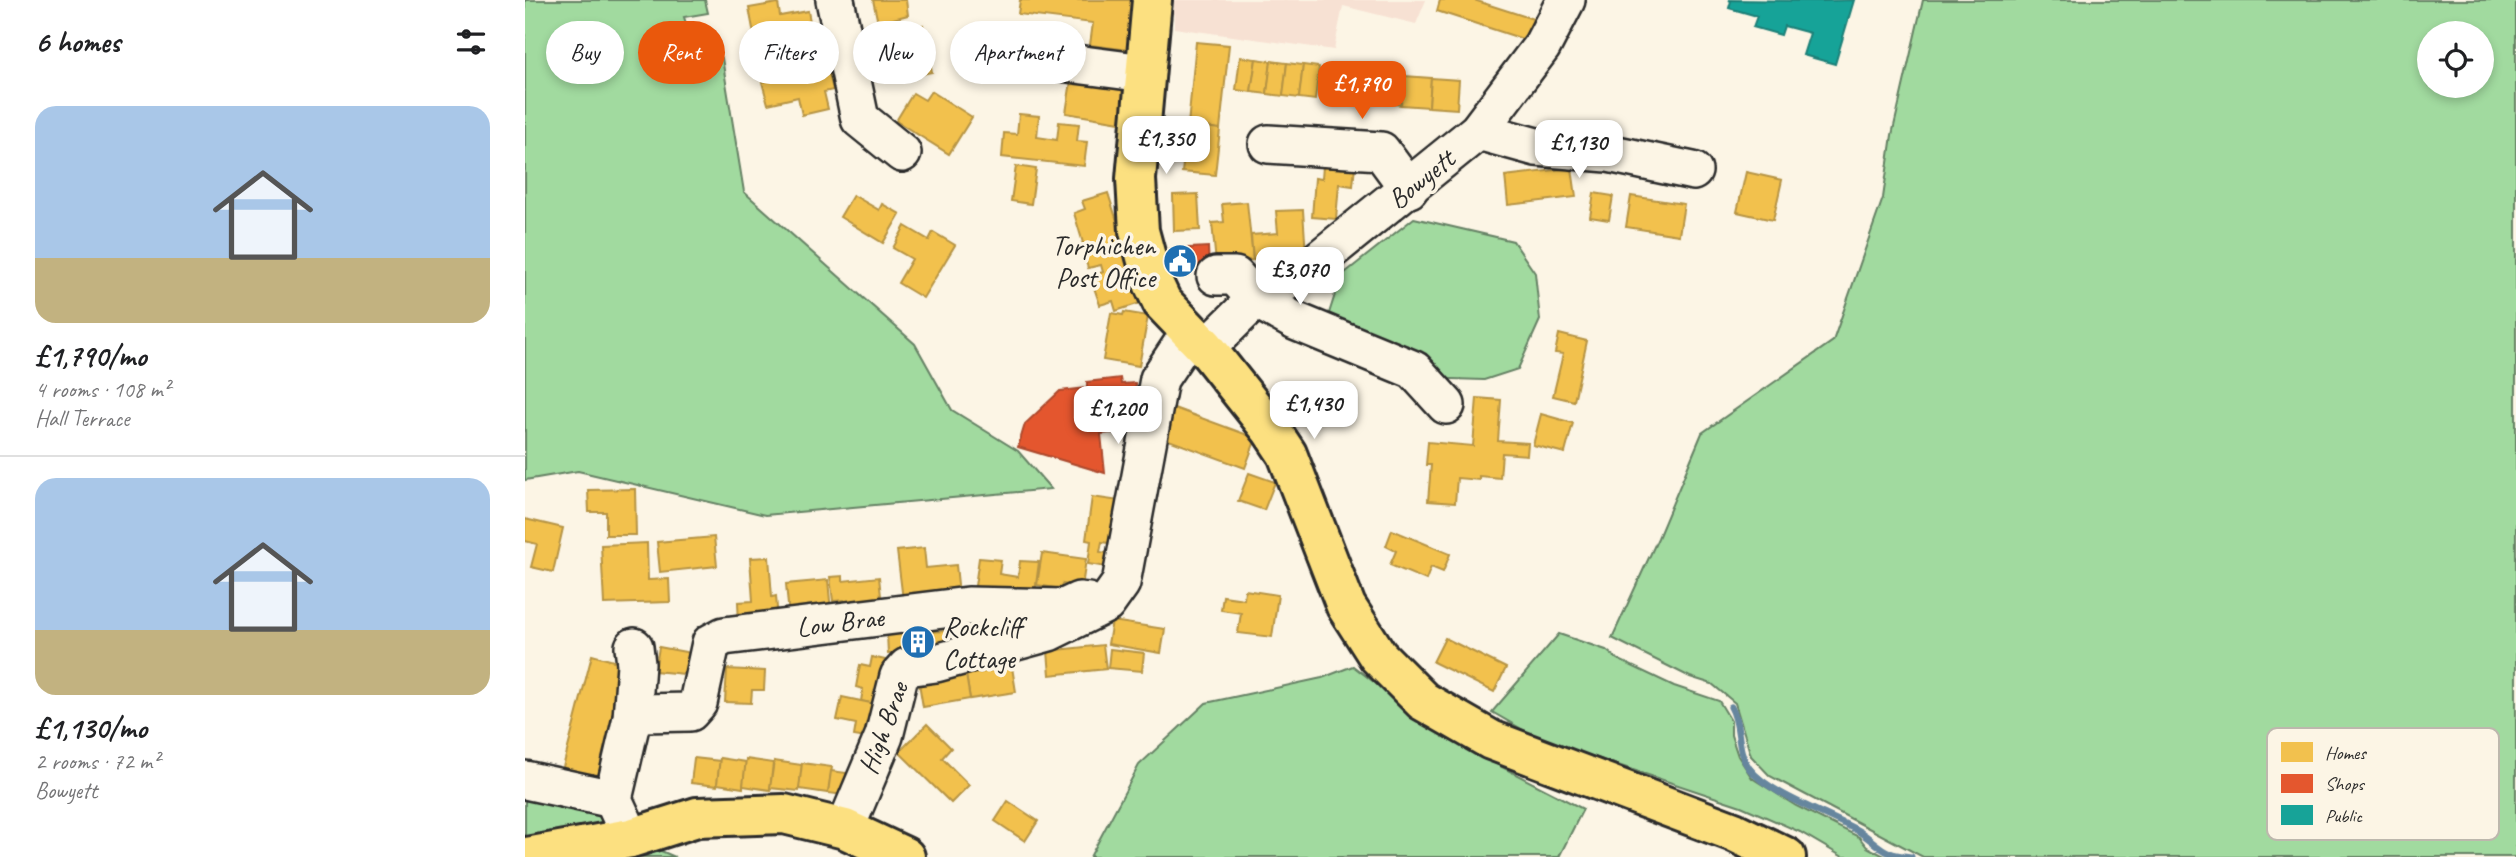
<!DOCTYPE html>
<html lang="en">
<head>
<meta charset="utf-8">
<style>
	body { margin:0; font-family:Caveat,sans-serif; background:#f6f6f6; color:#202124; height:100vh; display:flex; flex-direction:column; font-size:26px; white-space:nowrap }
	* { box-sizing:border-box; margin:0 }
	p { font-size:23px; color:#757577 }
	.icon { flex:none; width:38px; height:38px; fill:none; stroke:currentColor; stroke-width:2; stroke-linecap:round; stroke-linejoin:round }
	.map { position:relative; flex:1; overflow:hidden }
	.side { display:flex; flex-direction:column; background:#fff; width:525px }
	.side>* { flex:none }
	.hud { position:absolute; left:21px; top:21px; width:665px; height:63px; display:flex; gap:14px }
	.controls { position:absolute; left:1892px; top:21px; display:grid; gap:14px }
	.controls a { display:grid; place-items:center; width:77px; height:77px; border-radius:50%; background:#fff; box-shadow:0 4px 10px #0003; font-size:35px }
	.price { position:absolute; translate:-50% -60px; padding:0 16px; border-radius:14px; background:#fff; color:#222; font-size:23px; line-height:46px; filter:drop-shadow(0 2px 4px #0008) }
	.price::after { content:''; position:absolute; left:50%; top:42px; width:21px; height:16px; margin-left:-10px; background:inherit; clip-path:polygon(0 0,100% 0,50% 100%) }
	.price.current { background:#ea580c; color:#fff }
	ul { padding:0; list-style:none }
	li { display:grid; align-content:center; gap:14px; height:371px; padding:0 35px }
	li+li { border-top:2px solid #e0e0e0 }
	li span { display:grid; place-items:center; height:217px; border-radius:21px; color:#555 }
	li>.icon { margin-inline-start:auto }
	span .icon { width:126px; height:126px; fill:#fffc; stroke-width:1 }
	li b { font-size:30px }
	h2 { display:flex; justify-content:space-between; align-items:center; height:84px; padding:0 35px; font-size:30px }
	.pill { padding:0 24px; border-radius:32px; background:#fff; box-shadow:0 4px 10px #0003; font-size:24px; line-height:63px }
	.pill.current { background:#ea580c; color:#fff }
	main { display:flex; flex:1; min-height:0 }
	.map>svg:first-child { display:block }
	.built { fill:#f7e1d3 }
	.green { fill:#a1da9f; stroke:#668265; stroke-width:2; fill-rule:evenodd }
	.homes { fill:#f2c14e; stroke:#b69444; stroke-width:2 }
	.shops { fill:#e4572e; stroke:#ac4a2d; stroke-width:2 }
	.public { fill:#17a398; stroke:#1d7f77; stroke-width:2 }
	.lines { fill:none; stroke-linecap:round; stroke-linejoin:round }
	.stream { stroke:#66869e; stroke-width:7 }
	.minor-casing { stroke:#2b2b2b; stroke-width:42 }
	.major-casing { stroke:#2b2b2b; stroke-width:44 }
	.minor { stroke:#fcf5e5; stroke-width:37 }
	.major { stroke:#fce080; stroke-width:38 }
	.labels { text-anchor:middle; dominant-baseline:central; stroke-width:7; stroke-linejoin:round; paint-order:stroke }
	.street-label { font-size:28px; fill:#2b2b2b; stroke:#fcf5e5 }
	.poi-label { font-size:28px; fill:#2b2b2b; stroke:#fcf5e5; text-anchor:end }
	.key { fill:#fcf5e5; stroke:#bdb8ad; stroke-width:2 }
	.key-label { font-size:19px; fill:#2b2b2b }
</style>
</head>
<body>
<main>
<section class="side">
<h2>6 homes<svg class="icon" aria-label="filters" viewBox="0 0 24 24"><path d="M4 7h16M4 17h16"/><circle cx="9" cy="7" r="2"/><circle cx="15" cy="17" r="2"/></svg></h2>
<ul>
<li><span style="background:linear-gradient(#a9c7e8 70%,#c2b280 0)"><svg class="icon" aria-label="home" viewBox="0 0 24 24"><path d="M3 11l9-7 9 7M6 9v11h12V9"/></svg></span><div><b>£1,790/mo</b><p>4 rooms · 108 m²</p><p>Hall Terrace</p></div></li>
<li><span style="background:linear-gradient(#a9c7e8 70%,#c2b280 0)"><svg class="icon" aria-label="home" viewBox="0 0 24 24"><path d="M3 11l9-7 9 7M6 9v11h12V9"/></svg></span><div><b>£1,130/mo</b><p>2 rooms · 72 m²</p><p>Bowyett</p></div></li>
</ul>
</section>
<div class="map">
<svg width="1991" height="857" viewBox="0 0 1991 857">
	<rect width="100%" height="100%" fill="#fcf5e5"/>
	<filter id="ink" filterUnits="userSpaceOnUse"><feTurbulence type="fractalNoise" baseFrequency=".0143" numOctaves="2"/><feDisplacementMap in="SourceGraphic" scale="14" xChannelSelector="R" yChannelSelector="G"/><feConvolveMatrix kernelMatrix="1 2 1 2 8 2 1 2 1" color-interpolation-filters="sRGB"/></filter>
	<g filter="url(#ink)">
		<!-- built -->
		<path class="built" d="M649,0H901L891,24L818,6L809,50L649,28Z"/>
		<!-- green -->
		<g class="green">
			<path d="M0,0H180L183,13L159,17L173,63L197,58L219,192L390,344L427,410L493,451L526,489L240,515L53,471L0,480Z"/>
			<path d="M1398,0H1991V857H1398L1245,776L1226,756L1210,703L1187,684L1165,677L1087,638L1133,538L1177,433L1308,341L1358,198L1367,135ZM1904,33H1956V86H1904Z"/>
			<path d="M889,218L988,241L1010,273L1015,320L993,369L959,380L895,378L797,335L816,276Z"/>
			<path d="M1034,634L1081,650L1092,659L1149,686L1194,701L1206,721V735L1213,756L1227,778L1271,806L1334,837L1342,847L1361,857H1318L1275,832L1216,806L1012,738L967,712Z"/>
			<path d="M828,666L923,739L1058,809L1034,857H565L614,765L681,703L797,678Z"/>
			<path d="M0,789L84,809L106,838L150,857H0Z"/>
		</g>
		<!-- homes -->
		<g class="homes">
			<path d="M348,0H381L383,15L353,23Z"/>
			<path d="M495,0H610L604,50L565,45L568,23L493,14Z"/>
			<path d="M915,0H949L1008,19L1001,40L912,11Z"/>
			<path d="M253,3L255,16L283,11L288,38L232,50L224,8Z"/>
			<path d="M398,25L407,72L361,81L356,51L371,49L368,31Z"/>
			<path d="M671,42L704,45L695,129L663,125Z"/>
			<path d="M300,57L308,90L299,92L303,109L277,115L273,97L243,104L237,82L255,77L253,68Z"/>
			<path d="M715,57L731,59L726,92L711,90Z"/>
			<path d="M731,59L746,61L742,94L726,92Z"/>
			<path d="M746,61L762,63L758,96L742,94Z"/>
			<path d="M762,63L778,65L774,98L758,96Z"/>
			<path d="M778,65L794,67L790,100L774,98Z"/>
			<path d="M802,70L823,71L821,100L800,98Z"/>
			<path d="M823,71L851,74L849,102L821,100Z"/>
			<path d="M851,74L879,76L876,105L849,102Z"/>
			<path d="M879,76L906,78L904,107L876,105Z"/>
			<path d="M906,78L934,80L932,109L904,107Z"/>
			<path d="M546,81L601,91L595,122L541,113Z"/>
			<path d="M406,91L447,117L424,154L371,121L388,93L400,100Z"/>
			<path d="M494,114L514,116L512,137L532,140L534,122L554,124L552,141L562,142L559,166L477,157L479,133L492,134Z"/>
			<path d="M663,125L695,129L690,175L657,172Z"/>
			<path d="M799,153L831,156L828,186L814,184L811,219L787,217L790,178L797,179Z"/>
			<path d="M491,166L511,169L506,204L486,201Z"/>
			<path d="M1047,168L1051,197L983,205L980,176Z"/>
			<path d="M1221,172L1257,180L1248,220L1212,212Z"/>
			<path d="M583,193L618,302L591,311L588,301L575,305L565,276L578,272L576,265L563,268L555,244L558,243L549,213L560,209L557,201Z"/>
			<path d="M1069,193L1088,196L1084,220L1065,217Z"/>
			<path d="M673,194L675,230L649,231L648,195Z"/>
			<path d="M328,195L354,210L357,204L375,214L358,243L315,217Z"/>
			<path d="M1106,196L1159,204L1154,235L1101,227Z"/>
			<path d="M722,202L728,260L691,263L687,223L699,222L697,204Z"/>
			<path d="M778,210L781,256L728,260L726,235L753,233L751,211Z"/>
			<path d="M380,226L404,240L408,232L430,245L398,298L373,283L387,259L368,248Z"/>
			<path d="M599,312L623,316L614,366L578,360L586,313L598,315Z"/>
			<path d="M1034,334L1062,341L1049,401L1028,396L1038,354L1030,353Z"/>
			<path d="M952,398L976,400L973,441L1003,443L1002,455L977,453L975,478L954,476V480L932,478L930,503L903,501L906,465H901L903,442L948,446Z"/>
			<path d="M649,408L731,438L720,468L638,438Z"/>
			<path d="M1016,414L1048,423L1040,453L1008,445Z"/>
			<path d="M724,473L750,482L739,510L713,501Z"/>
			<path d="M110,489L111,535H81V512H64L63,490Z"/>
			<path d="M567,497L595,501L589,544L577,542L575,552L590,554L588,568L563,564L566,541L561,540Z"/>
			<path d="M0,519L38,528L28,572L6,567L12,544L0,541Z"/>
			<path d="M867,530L925,554L918,572L906,567L901,580L865,565L871,551L861,546Z"/>
			<path d="M189,537L192,566L135,572L132,542Z"/>
			<path d="M122,543L123,580L144,579L145,602L79,604L76,545Z"/>
			<path d="M399,548L401,568L431,565L434,594L378,600L372,551Z"/>
			<path d="M517,553L561,559L557,587L537,584L536,589L512,585Z"/>
			<path d="M244,557L247,597L251,596L253,621L214,624L213,602L228,601L225,558Z"/>
			<path d="M454,558L476,560L474,574L493,577L495,561L514,562L509,600L449,593Z"/>
			<path d="M318,576V581L354,577L357,606L320,610L319,600L308,601L305,577Z"/>
			<path d="M303,580L306,612L264,616L261,584Z"/>
			<path d="M720,590L753,595L747,637L713,633L716,613L696,610L698,596L719,599Z"/>
			<path d="M587,621L640,629L636,653L583,644Z"/>
			<path d="M422,631L423,650L363,654L362,634Z"/>
			<path d="M920,638L981,668L969,692L908,662Z"/>
			<path d="M578,645L581,669L525,675L523,651Z"/>
			<path d="M134,647L182,656L179,676L130,671Z"/>
			<path d="M585,649L619,653L617,671L583,668Z"/>
			<path d="M67,655L103,665L72,784L36,775Z"/>
			<path d="M347,657L369,662L360,706L336,701L338,689L331,687L335,665L345,667Z"/>
			<path d="M487,667L491,692L445,699L441,675Z"/>
			<path d="M202,669L240,671L239,690H227L226,703L200,702Z"/>
			<path d="M441,675L445,699L398,707L394,683Z"/>
			<path d="M317,697L360,706L353,740L329,736L331,724L312,720Z"/>
			<path d="M402,724L426,748L417,758L444,785L426,803L374,752Z"/>
			<path d="M169,758L195,761L192,786L166,783Z"/>
			<path d="M195,758L221,762L218,788L192,784Z"/>
			<path d="M221,759L248,763L245,790L218,786Z"/>
			<path d="M249,761L277,765L274,791L245,788Z"/>
			<path d="M277,763L307,767L303,793L274,789Z"/>
			<path d="M306,771L322,773L319,795L303,793Z"/>
			<path d="M483,801L513,821L500,841L470,821Z"/>
		</g>
		<!-- shops -->
		<g class="shops">
			<path d="M683,247L684,269L646,271L645,249Z"/>
			<path d="M595,378L596,384L610,383L613,414L598,416L600,431L576,434L580,473L493,447L500,424L535,391L562,388V382Z"/>
		</g>
		<!-- public -->
		<path class="public" d="M1204,0L1295,1L1329,0L1310,64L1278,55L1285,33L1259,26L1256,35L1228,27L1232,16L1204,8L1206,1Z"/>
		<g class="lines">
			<!-- stream -->
			<path class="stream" d="M1206,707C1217,726 1210,749 1224,768C1243,794 1306,815 1335,832C1346,839 1353,848 1365,853C1372,856 1380,856 1386,857"/>
			<!-- minor casing -->
			<g class="minor-casing">
				<g id="minor">
					<path d="M310,0L335,119L377,153"/>
					<path d="M512,59L620,73"/>
					<path d="M953,131L1011,147L1083,153L1168,171"/>
					<path d="M743,144L856,151L884,189"/>
					<path d="M691,276H710L731,299L770,321L889,370L921,405"/>
					<path d="M681,348L731,299L780,271L953,131L1017,46L1041,0"/>
					<path d="M107,718L117,713L165,712L173,703L186,643L199,636L443,606L539,608L554,601L563,602"/>
					<path d="M0,780L88,799"/>
					<path d="M320,829L359,736L374,676L382,667L411,663L524,632L581,604L596,583L634,379L656,346L668,334"/>
					<path d="M106,838L88,799L107,718L111,664L109,647"/>
				</g>
			</g>
			<!-- major casing -->
			<g class="major-casing">
				<g id="major">
					<path d="M627,0L611,179L614,231L628,283L637,302L681,348L746,430L762,454L821,606L853,656L898,701L966,740L1209,832L1261,857"/>
					<path d="M2,857L106,838L172,817L259,814L320,829L380,857"/>
				</g>
			</g>
			<!-- minor -->
			<use href="#minor" class="minor"/>
			<!-- major -->
			<use href="#major" class="major"/>
		</g>
	</g>
	<!-- icons -->
	<defs>
		<g id="civic-disc" transform="scale(1.75)"><circle r="9.5" fill="#1f6fb2" stroke="#fcf5e5"/><path d="M-.6-6.5H3V-4.5H.6V-3L4-1V1h2V6H-6V1h2V-1L-.6-3ZM-1.2 2.5V6h2.4V2.5Z" fill="#fff"/></g>
		<g id="building-disc" transform="scale(1.75)"><circle r="9.5" fill="#1f6fb2" stroke="#fcf5e5"/><path d="M-4-6H4V6H1V3H-1V6H-4ZM-2.5-4.3h1.7v1.8h-1.7ZM.8-4.3h1.7v1.8H.8ZM-2.5-1h1.7V.8h-1.7ZM.8-1h1.7V.8H.8Z" fill="#fff"/></g>
	</defs>
	<g fill-rule="evenodd">
		<use href="#civic-disc" x="655" y="261"/>
		<use href="#building-disc" x="393" y="642"/>
	</g>
	<g class="labels">
		<!-- street labels -->
		<g class="street-label">
			<text transform="translate(896 179) rotate(-39)">Bowyett</text>
			<text transform="translate(315 622) rotate(-7)">Low Brae</text>
			<text transform="translate(358 728) rotate(-70)">High Brae</text>
		</g>
		<!-- poi labels -->
		<g class="poi-label">
			<text x="630" y="245">Torphichen<tspan x="630" dy="32">Post Office</tspan></text>
			<text x="418" y="626" text-anchor="start">Rockcliff<tspan x="418" dy="32">Cottage</tspan></text>
		</g>
	</g>
	<!-- legend -->
	<rect x="1742" y="728" width="232" height="112" rx="10" class="key"/>
	<rect x="1756" y="742" width="32" height="20" fill="#f2c14e"/>
	<rect x="1756" y="774" width="32" height="19" fill="#e4572e"/>
	<rect x="1756" y="805" width="32" height="20" fill="#17a398"/>
	<g class="key-label">
		<text x="1800" y="759">Homes</text>
		<text x="1800" y="790">Shops</text>
		<text x="1800" y="822">Public</text>
	</g>
</svg>
<div class="controls">
<a><svg class="icon" aria-label="locate" viewBox="0 0 24 24"><circle cx="12" cy="12" r="6"/><path d="M12 2v4M12 18v4M2 12h4M18 12h4"/></svg></a>
</div>
<b class="price current" style="left:837px;top:121px">£1,790</b>
<b class="price" style="left:641px;top:176px">£1,350</b>
<b class="price" style="left:1054px;top:180px">£1,130</b>
<b class="price" style="left:775px;top:307px">£3,070</b>
<b class="price" style="left:789px;top:441px">£1,430</b>
<b class="price" style="left:593px;top:446px">£1,200</b>
<div class="hud">
<a class="pill">Buy</a>
<a class="pill current">Rent</a>
<a class="pill">Filters</a>
<a class="pill">New</a>
<a class="pill">Apartment</a>
</div>
</div>
</main>
</body>
</html>
